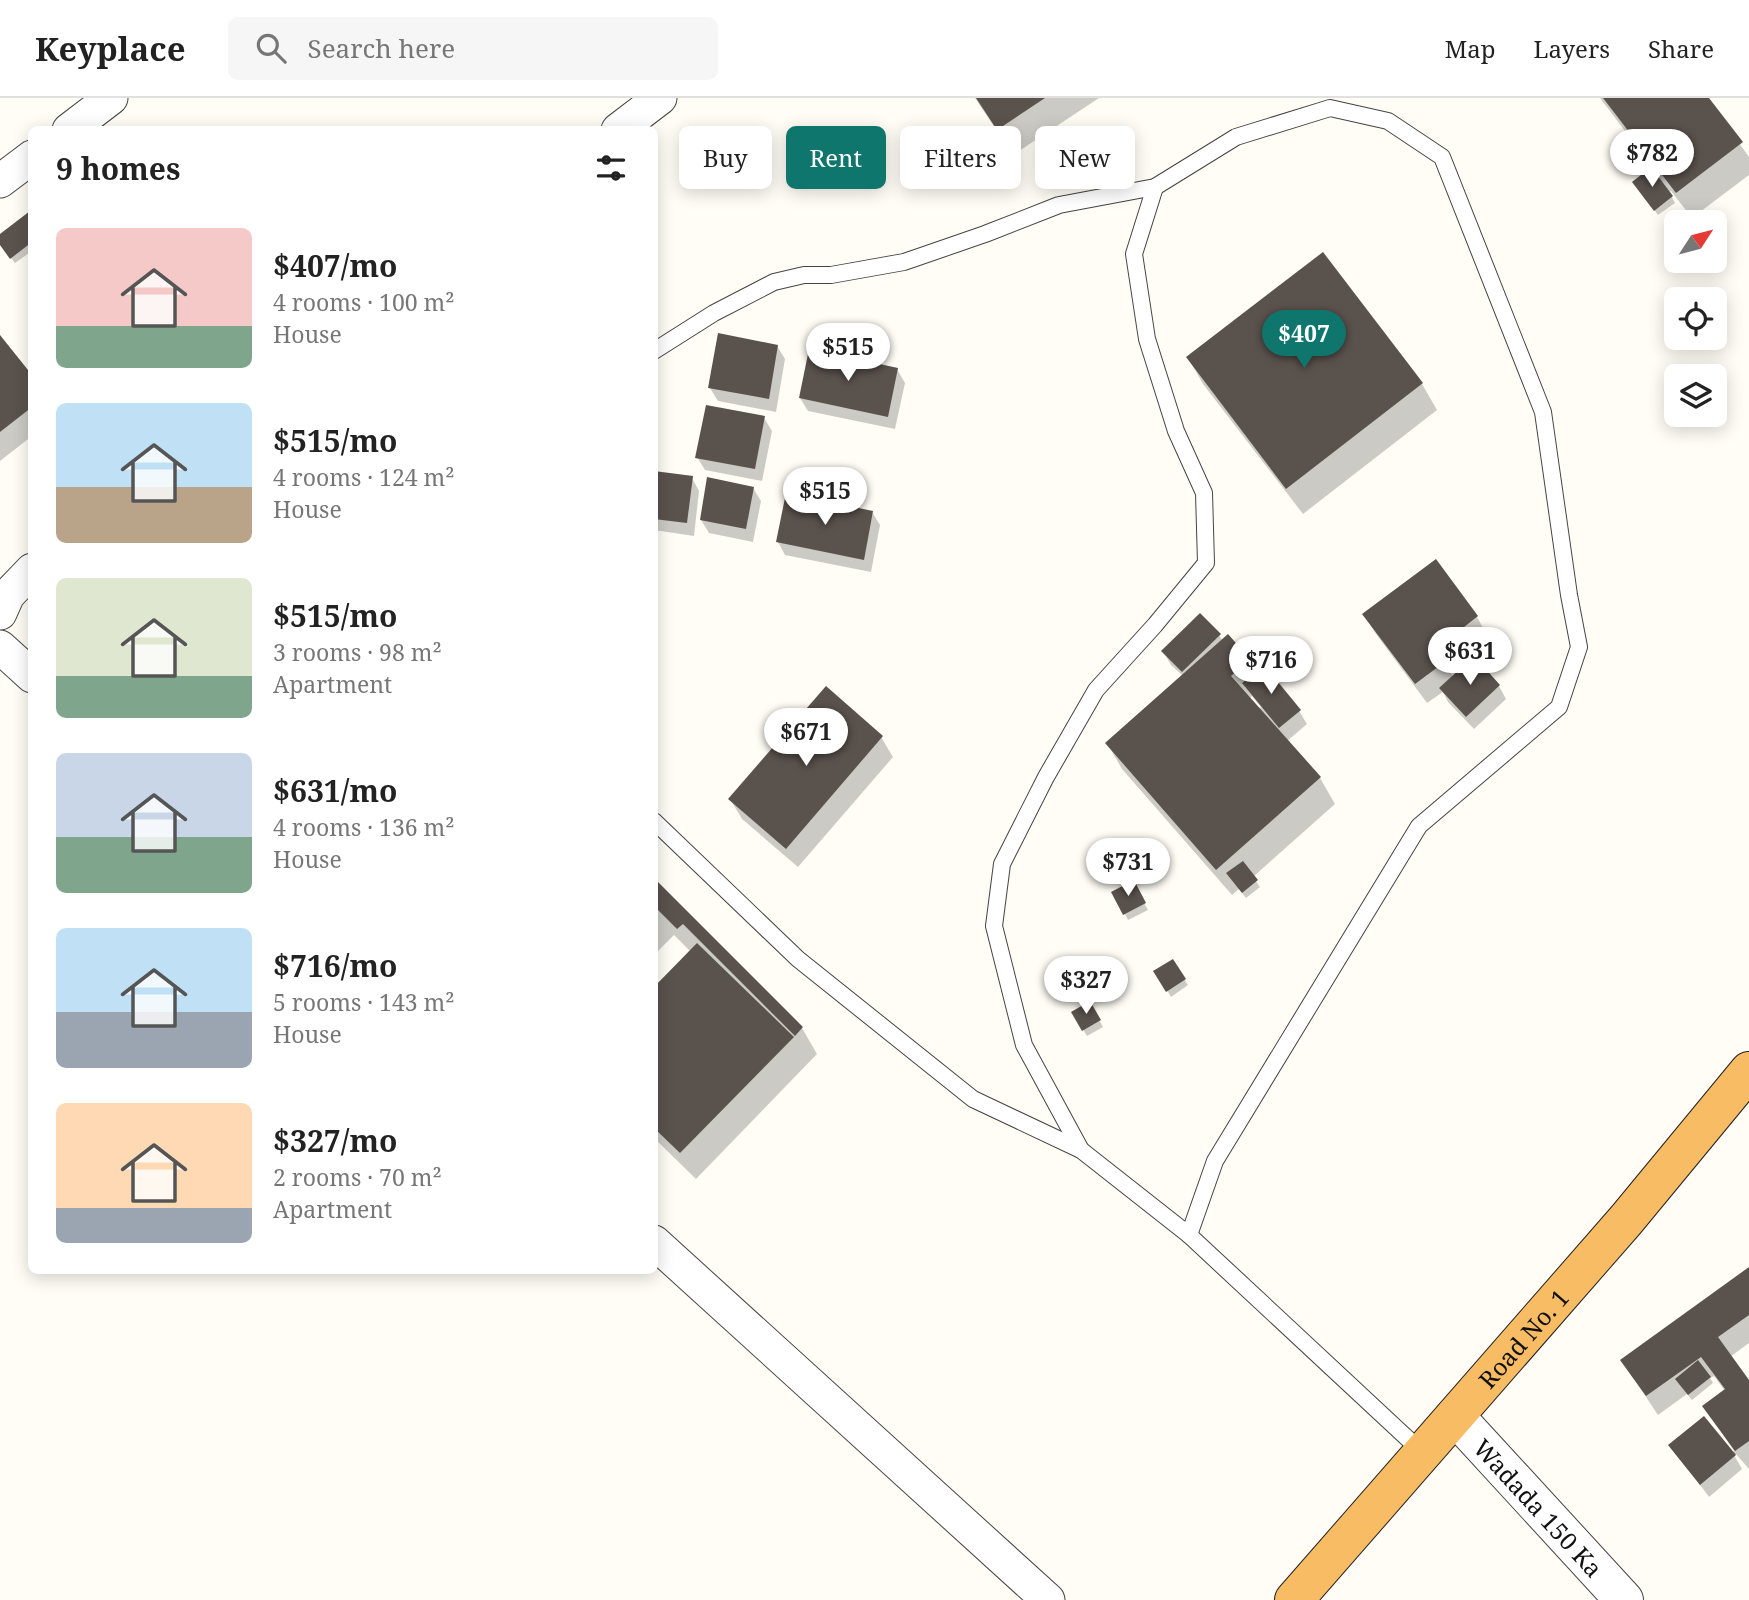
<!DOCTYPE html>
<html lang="en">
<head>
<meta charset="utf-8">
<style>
	body { margin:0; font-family:"Noto Serif",serif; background:#f6f6f6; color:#222; height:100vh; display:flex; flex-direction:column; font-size:26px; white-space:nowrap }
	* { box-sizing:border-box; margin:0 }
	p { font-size:23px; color:#767676 }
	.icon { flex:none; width:38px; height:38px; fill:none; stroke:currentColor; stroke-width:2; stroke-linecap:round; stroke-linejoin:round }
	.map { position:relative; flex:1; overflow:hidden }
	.side { position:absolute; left:28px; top:28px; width:630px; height:1148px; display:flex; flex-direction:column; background:#fff; border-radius:10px; box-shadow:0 4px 18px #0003 }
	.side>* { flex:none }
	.banner { position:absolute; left:679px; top:28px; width:665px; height:63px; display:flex; gap:14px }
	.needle { width:46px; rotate:54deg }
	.tools { position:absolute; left:1664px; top:112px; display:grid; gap:14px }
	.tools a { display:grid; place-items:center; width:63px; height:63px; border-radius:10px; background:#fff; box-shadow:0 4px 18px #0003; font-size:35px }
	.price { position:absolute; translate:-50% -60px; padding:0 16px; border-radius:24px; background:#fff; color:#222; font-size:23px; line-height:46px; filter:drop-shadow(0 2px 4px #0008) }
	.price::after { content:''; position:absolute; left:50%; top:42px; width:21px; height:16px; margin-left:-10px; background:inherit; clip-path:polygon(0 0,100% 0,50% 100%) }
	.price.active { background:#0f766e; color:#fff }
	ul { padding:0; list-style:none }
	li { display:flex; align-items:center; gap:21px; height:175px; padding:0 28px }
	li span { display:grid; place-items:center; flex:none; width:196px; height:140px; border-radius:10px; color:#555 }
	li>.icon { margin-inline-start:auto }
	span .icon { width:84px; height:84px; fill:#fffc; stroke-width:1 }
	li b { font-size:30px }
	h2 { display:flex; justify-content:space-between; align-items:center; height:84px; padding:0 28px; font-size:30px }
	.chip { padding:0 24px; border-radius:10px; background:#fff; box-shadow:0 4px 18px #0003; font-size:24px; line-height:63px }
	.chip.active { background:#0f766e; color:#fff }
	header { display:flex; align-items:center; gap:42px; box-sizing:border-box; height:98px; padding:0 35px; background:#fff; border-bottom:2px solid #e0e0e0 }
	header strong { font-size:33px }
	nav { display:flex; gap:38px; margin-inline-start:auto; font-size:24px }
	.search { width:490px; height:63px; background:#f6f6f6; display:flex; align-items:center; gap:18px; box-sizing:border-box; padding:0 24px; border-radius:10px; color:#767676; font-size:26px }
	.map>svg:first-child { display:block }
	.shadow { fill:#0003; fill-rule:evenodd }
	.building { fill:#5a524d }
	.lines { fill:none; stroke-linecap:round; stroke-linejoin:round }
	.service-casing { stroke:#444; stroke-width:18 }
	.minor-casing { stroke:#444; stroke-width:35 }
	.tertiary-casing { stroke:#444; stroke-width:40 }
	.trunk-casing { stroke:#222; stroke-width:40 }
	.service { stroke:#fff; stroke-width:16 }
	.minor { stroke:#fff; stroke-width:33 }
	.tertiary { stroke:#fff; stroke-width:38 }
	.trunk { stroke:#f7bc64; stroke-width:38 }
	.labels { text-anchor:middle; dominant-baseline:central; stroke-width:7; stroke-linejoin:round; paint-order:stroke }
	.street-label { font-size:24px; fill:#111; stroke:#fff }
</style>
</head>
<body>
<header>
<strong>Keyplace</strong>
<div class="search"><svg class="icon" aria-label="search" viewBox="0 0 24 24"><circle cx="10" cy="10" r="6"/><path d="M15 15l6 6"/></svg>Search here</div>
<nav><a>Map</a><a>Layers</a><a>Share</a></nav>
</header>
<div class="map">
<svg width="1749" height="1502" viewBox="0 0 1749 1502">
	<rect width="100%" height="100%" fill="#fffdf5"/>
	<!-- shadow -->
	<g class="shadow">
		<path d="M975,0H1099L1013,57Z"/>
		<path d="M1600,0H1707L1749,59V77L1692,120L1671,93L1669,94L1675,105L1658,117L1634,84L1653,70Z"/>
		<path d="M29,116L32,119V153L15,165L0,146V138Z"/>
		<path d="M1323,156L1422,286L1437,312L1303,416L1203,286L1188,260Z"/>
		<path d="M0,240L32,280V338L0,363Z"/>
		<path d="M777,248L785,261L776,314L718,303L710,290Z"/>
		<path d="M897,271L905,285L895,331L808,313L800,300Z"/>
		<path d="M764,320L772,333L762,383L705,372L697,359Z"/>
		<path d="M654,375L692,380L699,393L694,438L654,432Z"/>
		<path d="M753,390L761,403L753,444L709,435L701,422Z"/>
		<path d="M872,414L880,427L871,474L785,457L778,444Z"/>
		<path d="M1435,464L1477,519L1488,539L1448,570L1453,579L1499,588L1506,601L1474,631L1448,604L1443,594L1427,605L1376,536L1364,517Z"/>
		<path d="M1219,537L1223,543L1249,562L1256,575L1299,613L1307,626L1287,643L1320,680L1335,706L1253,779L1260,789L1246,800L1239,791L1232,797L1122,671L1107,645L1183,578L1171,567L1163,553ZM1252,598L1261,609L1259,611L1249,601Z"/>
		<path d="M881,639L893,659L798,769L742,721L730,701Z"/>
		<path d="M654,782L802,930L817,956L696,1081L654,1040V891L691,854L674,837L654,857Z"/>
		<path d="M1133,785L1148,812L1128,822L1114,795Z"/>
		<path d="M1172,863L1188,887L1171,899L1156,874Z"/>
		<path d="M1090,906L1103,929L1087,938L1073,915Z"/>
		<path d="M1749,1171V1245L1730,1259L1749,1285V1371L1736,1356L1734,1357L1742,1371L1709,1399L1671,1347L1732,1355L1734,1353L1704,1308L1725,1293L1714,1278L1710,1280L1713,1285L1692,1302L1687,1296L1658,1317L1622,1263Z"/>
	</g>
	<!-- building -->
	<g class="building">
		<path d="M976,0H1045L997,32Z"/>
		<path d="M1603,0H1709L1743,44L1676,95Z"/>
		<path d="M1651,69L1673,98L1654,113L1632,84Z"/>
		<path d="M30,113L32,144L10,161L0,147V136Z"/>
		<path d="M1323,154L1423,285L1286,391L1186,259Z"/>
		<path d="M718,235L778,247L769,301L708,290Z"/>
		<path d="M0,237L32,277V309L0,334Z"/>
		<path d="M809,251L898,270L888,319L799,300Z"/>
		<path d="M706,307L765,318L755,371L695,360Z"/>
		<path d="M654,373L693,378L687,425L654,421Z"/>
		<path d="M707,379L754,389L746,431L700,422Z"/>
		<path d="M786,395L873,413L864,462L776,444Z"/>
		<path d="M1436,461L1478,518L1436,551L1446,563L1415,586L1362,516Z"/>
		<path d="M1200,515L1221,536L1182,574L1161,553Z"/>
		<path d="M1228,536L1250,561L1231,578L1321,679L1216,772L1105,645Z"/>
		<path d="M1474,558L1500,587L1466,619L1439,590Z"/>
		<path d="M1264,567L1301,612L1279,630L1242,585Z"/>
		<path d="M826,588L883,638L786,751L728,701Z"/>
		<path d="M1243,763L1258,782L1242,795L1226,775Z"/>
		<path d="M654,780L803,929L795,938L683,826L677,831L658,812L654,816Z"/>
		<path d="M1134,782L1146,805L1123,817L1111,794Z"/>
		<path d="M697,845L794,939L680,1055L654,1030V889Z"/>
		<path d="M1173,861L1186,881L1166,894L1153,873Z"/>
		<path d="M1090,903L1101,922L1082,933L1071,914Z"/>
		<path d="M1749,1169V1217L1718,1239L1749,1282V1343L1735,1353L1702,1308L1725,1291L1701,1259L1646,1298L1620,1262Z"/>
		<path d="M1698,1262L1711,1279L1688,1297L1675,1281Z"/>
		<path d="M1704,1318L1736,1357L1700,1387L1668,1347Z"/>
	</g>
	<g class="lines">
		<!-- service casing -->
		<g class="service-casing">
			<g id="service">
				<path d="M654,253L714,215L774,184L804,177H831L904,164L985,136L1059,107L1155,89L1236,39L1330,10L1388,23L1442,59L1543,314L1569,497L1579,549L1559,609L1419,728L1215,1063L1189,1137"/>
				<path d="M654,723L798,861L973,1001L1081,1052L1189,1137L1422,1354"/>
				<path d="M1081,1052L1024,947L994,828L1002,766L1046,679L1096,592L1155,527L1206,465L1204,395L1176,333L1147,241L1134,156L1155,89"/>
			</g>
		</g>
		<!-- minor casing -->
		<g class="minor-casing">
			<g id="minor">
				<path d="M69,32L111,0"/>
				<path d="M618,32L660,0"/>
				<path d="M0,83L32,59"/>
				<path d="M0,515L8,497L32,472"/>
				<path d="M0,549L32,578"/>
				<path d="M654,1144L1048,1502"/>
			</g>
		</g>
		<!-- tertiary casing -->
		<g class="tertiary-casing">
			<g id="tertiary">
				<path id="s1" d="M1455,1318L1624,1502"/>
			</g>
		</g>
		<!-- trunk casing -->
		<g class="trunk-casing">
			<g id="trunk">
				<path id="s2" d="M1294,1502L1626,1122L1749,973"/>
			</g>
		</g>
		<!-- service -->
		<use href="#service" class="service"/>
		<!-- minor -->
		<use href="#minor" class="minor"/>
		<!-- tertiary -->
		<use href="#tertiary" class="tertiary"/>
		<!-- trunk -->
		<use href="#trunk" class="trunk"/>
	</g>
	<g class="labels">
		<!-- street labels -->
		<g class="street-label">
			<text stroke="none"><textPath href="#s2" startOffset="348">Road No. 1</textPath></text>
			<text stroke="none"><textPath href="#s1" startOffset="124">Wadada 150 Ka</textPath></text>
		</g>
	</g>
</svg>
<div class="tools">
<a><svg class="needle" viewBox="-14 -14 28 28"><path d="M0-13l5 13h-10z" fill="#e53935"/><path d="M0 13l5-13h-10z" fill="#767676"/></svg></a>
<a><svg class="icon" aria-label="locate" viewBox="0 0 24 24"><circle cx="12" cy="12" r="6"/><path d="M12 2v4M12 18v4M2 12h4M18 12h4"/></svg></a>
<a><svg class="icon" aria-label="layers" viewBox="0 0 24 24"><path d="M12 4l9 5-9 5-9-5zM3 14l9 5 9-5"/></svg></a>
</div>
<b class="price" style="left:1652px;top:91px">$782</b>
<b class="price active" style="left:1304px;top:272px">$407</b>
<b class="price" style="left:848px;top:285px">$515</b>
<b class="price" style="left:825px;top:429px">$515</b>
<b class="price" style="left:1470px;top:589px">$631</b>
<b class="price" style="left:1271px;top:598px">$716</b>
<b class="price" style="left:806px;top:670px">$671</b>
<b class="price" style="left:1128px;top:800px">$731</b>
<b class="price" style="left:1086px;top:918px">$327</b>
<div class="banner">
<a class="chip">Buy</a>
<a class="chip active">Rent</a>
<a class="chip">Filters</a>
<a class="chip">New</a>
</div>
<section class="side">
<h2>9 homes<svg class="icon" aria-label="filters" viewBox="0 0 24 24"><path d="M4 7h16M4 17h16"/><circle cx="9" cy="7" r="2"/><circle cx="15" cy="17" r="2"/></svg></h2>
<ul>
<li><span style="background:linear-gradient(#f6c9c9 70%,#7fa58c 0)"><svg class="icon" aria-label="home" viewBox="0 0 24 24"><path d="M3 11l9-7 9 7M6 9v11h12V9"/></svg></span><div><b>$407/mo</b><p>4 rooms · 100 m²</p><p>House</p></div></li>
<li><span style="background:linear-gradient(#bfe0f5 60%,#b9a48a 0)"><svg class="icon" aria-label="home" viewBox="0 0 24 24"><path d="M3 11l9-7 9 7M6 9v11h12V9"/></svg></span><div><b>$515/mo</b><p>4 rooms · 124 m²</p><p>House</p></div></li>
<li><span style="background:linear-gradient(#dfe7d0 70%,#7fa58c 0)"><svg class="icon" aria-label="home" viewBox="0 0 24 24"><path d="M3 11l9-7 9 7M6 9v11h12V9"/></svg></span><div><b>$515/mo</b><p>3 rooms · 98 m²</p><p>Apartment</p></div></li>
<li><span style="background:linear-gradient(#c9d6e8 60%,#7fa58c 0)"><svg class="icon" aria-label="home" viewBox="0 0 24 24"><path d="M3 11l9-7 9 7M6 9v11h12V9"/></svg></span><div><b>$631/mo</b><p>4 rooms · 136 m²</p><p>House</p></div></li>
<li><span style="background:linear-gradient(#bfe0f5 60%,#9aa5b1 0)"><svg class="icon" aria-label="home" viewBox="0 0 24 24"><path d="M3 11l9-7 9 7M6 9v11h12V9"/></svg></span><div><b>$716/mo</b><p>5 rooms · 143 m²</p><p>House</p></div></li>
<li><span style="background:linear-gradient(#ffd9b3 75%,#9aa5b1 0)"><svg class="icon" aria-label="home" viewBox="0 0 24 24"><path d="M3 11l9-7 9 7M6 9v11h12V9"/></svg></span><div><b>$327/mo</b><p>2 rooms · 70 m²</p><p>Apartment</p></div></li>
</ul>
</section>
</div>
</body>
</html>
